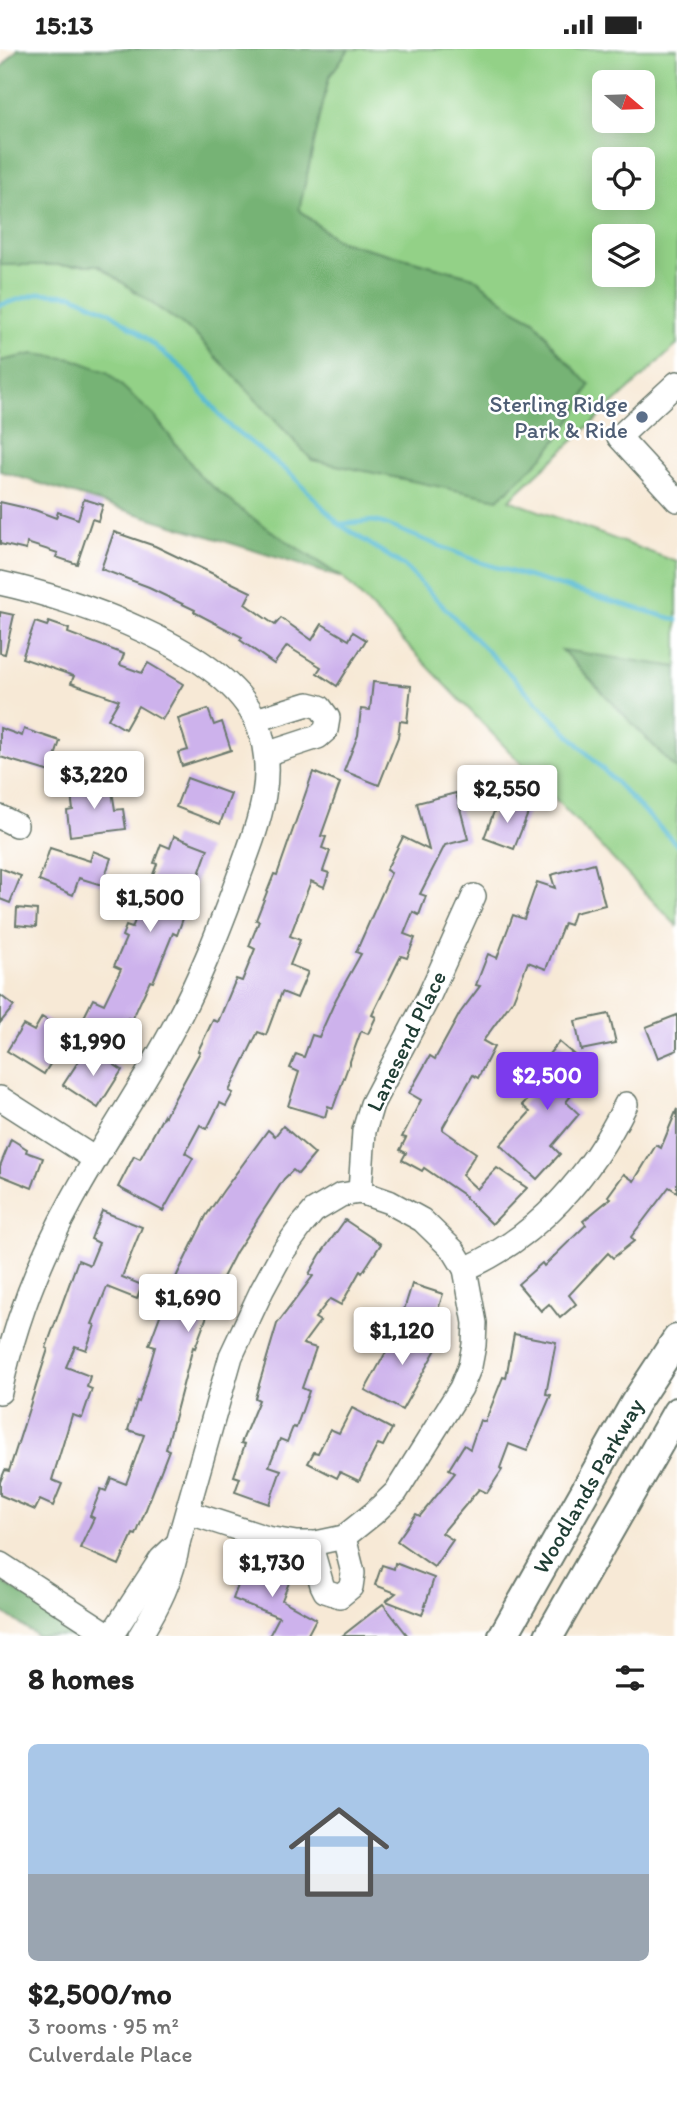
<!DOCTYPE html>
<html lang="en">
<head>
<meta charset="utf-8">
<style>
	body { margin:0; font-family:Itim,sans-serif; background:#f2f2f2; color:#222; height:100vh; display:flex; flex-direction:column; font-size:26px; white-space:nowrap }
	* { box-sizing:border-box; margin:0 }
	p { font-size:23px; color:#767676 }
	.icon { flex:none; width:38px; height:38px; fill:none; stroke:currentColor; stroke-width:2; stroke-linecap:round; stroke-linejoin:round }
	.map { position:relative; height:1587px; overflow:hidden }
	.panel { display:flex; flex-direction:column; background:#fff; flex:1 }
	.panel>* { flex:none }
	.needle { width:46px; rotate:109deg }
	.controls { position:absolute; left:592px; top:21px; display:grid; gap:14px }
	.controls a { display:grid; place-items:center; width:63px; height:63px; border-radius:10px; background:#fff; box-shadow:0 4px 18px #0003; font-size:35px }
	.price { position:absolute; translate:-50% -60px; padding:0 16px; border-radius:7px; background:#fff; color:#222; font-size:23px; line-height:46px; filter:drop-shadow(0 2px 4px #0008) }
	.price::after { content:''; position:absolute; left:50%; top:42px; width:21px; height:16px; margin-left:-10px; background:inherit; clip-path:polygon(0 0,100% 0,50% 100%) }
	.price.current { background:#7c3aed; color:#fff }
	ul { padding:0; list-style:none }
	li { display:grid; align-content:center; gap:14px; height:371px; padding:0 28px }
	li+li { border-top:2px solid #e0e0e0 }
	li span { display:grid; place-items:center; height:217px; border-radius:10px; color:#555 }
	li>.icon { margin-inline-start:auto }
	span .icon { width:126px; height:126px; fill:#fffc; stroke-width:1 }
	li b { font-size:30px }
	h2 { display:flex; justify-content:space-between; align-items:center; height:84px; padding:0 28px; font-size:30px }
	.status { display:flex; justify-content:space-between; align-items:center; height:49px; padding:0 35px; background:#fff; direction:ltr }
	.status svg { height:19px; fill:currentColor }
	.map>svg:first-child { display:block }
	.green { fill:#93d187; stroke:#59875e; stroke-width:2; fill-rule:evenodd }
	.forest { fill:#76b374; stroke:#4a7854; stroke-width:2 }
	.lines { fill:none; stroke-linecap:round; stroke-linejoin:round }
	.stream { stroke:#53b9d2; stroke-width:4.5 }
	.building { fill:#cdb2ec }
	.minor-casing { stroke:#6b796d; stroke-width:26 }
	.major-casing { stroke:#6b796d; stroke-width:32 }
	.minor { stroke:#fff; stroke-width:23 }
	.major { stroke:#fff; stroke-width:28 }
	.service-dot { fill:#5c6f8a; stroke:#fff; stroke-width:2.5 }
	.labels { text-anchor:middle; dominant-baseline:central; stroke-width:5; stroke-linejoin:round; paint-order:stroke }
	.service-label { font-size:23px; fill:#4e5e75; stroke:#fff; text-anchor:end }
	.street-label { font-size:23px; fill:#1f3d34; stroke:#fff }
</style>
</head>
<body>
<div class="status"><b>15:13</b><svg viewBox="0 0 49 12"><path d="M0 12V9h3v3zM5 12V6h3v6zM10 12V3h3v9zM15 12V0h3v12zM26 1h20v11H26zM47 4h2v5h-2z"/></svg></div>
<div class="map">
<svg width="677" height="1587" viewBox="0 0 677 1587">
	<rect width="100%" height="100%" fill="#fff"/>
	<filter id="ink" filterUnits="userSpaceOnUse"><feTurbulence type="fractalNoise" baseFrequency=".0143" numOctaves="2"/><feDisplacementMap in="SourceGraphic" scale="14" xChannelSelector="R" yChannelSelector="G"/><feConvolveMatrix kernelMatrix="1 2 1 2 8 2 1 2 1" color-interpolation-filters="sRGB"/></filter>
	<filter id="wash" filterUnits="userSpaceOnUse"><feTurbulence type="fractalNoise" baseFrequency=".00686" numOctaves="4" result="noise"/><feDisplacementMap in="SourceGraphic" scale="28" xChannelSelector="R" yChannelSelector="G"/><feGaussianBlur stdDeviation="1.57" result="paint"/><feColorMatrix in="noise" values="0 0 0 0 0 0 0 0 0 0 0 0 0 0 0 0 0 1.4 0 .05"/><feComposite in="paint" operator="in"/></filter>
	<g filter="url(#wash)">
		<rect width="100%" height="100%" fill="#f7e9d6"/>
		<!-- green -->
		<path class="green" d="M349,0H677V296L509,451L677,513V618L563,602L677,721V877L343,529L249,467L202,429L154,367L33,305L0,312V216H98L195,285L312,411L560,305L534,271L517,262L473,228L336,191L299,161L329,28ZM604,33H642V72H604ZM604,110H642V149H604ZM604,187H642V226H604Z"/>
		<!-- forest -->
		<g class="forest">
			<path d="M18,0H349L329,28L299,161L336,191L473,228L517,262L534,271L560,305L590,336C567,387 539,414 498,450L312,411L195,285L98,216H0V20Z"/>
			<path d="M33,305L73,310L107,323L154,367L202,429L249,467L342,529L0,422V312Z"/>
			<path d="M562,601L677,618V721Z"/>
			<path d="M0,1531L85,1587H37L0,1561Z"/>
		</g>
		<g class="lines">
			<!-- stream -->
			<g class="stream">
				<path d="M0,256L41,244L73,246L109,263L137,282L182,319L226,374L291,425L339,475L404,517L677,796"/>
				<path d="M340,475L373,472L385,475L482,514L677,571"/>
			</g>
		</g>
		<g id="blocks">
			<!-- building -->
			<g class="building">
				<path d="M84,450L103,456L98,472L92,470L77,515L56,508L58,504L27,494L26,501L0,495V453L35,461L56,469L58,463L78,470Z"/>
				<path d="M114,483L155,497L251,543L245,555L275,576L281,569L312,591L322,575L349,591L353,583L366,591L337,637L317,624L321,618L287,597L274,615L240,591L242,588L194,563L195,561L149,539V538L101,520Z"/>
				<path d="M0,563L14,566L5,605L0,604Z"/>
				<path d="M35,573L47,577L49,573L69,580L68,584L124,605L120,616L142,624L148,614L183,635L162,671L138,657L125,680L108,670L119,651L71,634L74,627L22,609Z"/>
				<path d="M373,633L411,637L407,673L400,672L398,688L379,736L344,722L358,686L361,660L370,661Z"/>
				<path d="M208,660L214,676L222,673L231,701L182,717L178,704L188,701L178,670Z"/>
				<path d="M0,679L22,687L24,680L60,692L50,723L0,708Z"/>
				<path d="M313,723L340,734L321,787L326,788L322,799L330,802L323,822L329,824L324,838L311,832L290,887L300,891L290,916L308,923L297,949L282,943L266,986L258,983L229,1042L233,1044L226,1057L220,1054L207,1080L200,1076L185,1104L193,1109L163,1162L118,1138L134,1107L140,1110L164,1066L165,1067L200,1003L198,1002L213,971L218,973L236,930L242,932L255,900L249,897L259,872L256,871L274,825L277,826Z"/>
				<path d="M187,729L231,745L220,775L176,758Z"/>
				<path d="M102,733L103,743L112,742L115,761L123,760L126,780L70,787L67,762L73,761L70,737Z"/>
				<path d="M456,744L468,790L445,796L420,845L426,847L419,866L413,863L404,885L415,889L407,909L401,907L372,966L376,968L368,985L361,982L333,1059L328,1057L325,1068L288,1057L299,1023L290,1019L296,1005L304,1008L312,986L319,988L336,950L361,905L356,903L391,824L386,821L403,788L429,801L417,754Z"/>
				<path d="M507,751L530,759L514,800L484,789L495,760L503,763Z"/>
				<path d="M174,787L208,800L177,886L173,884L153,933L150,932L132,971L128,969L118,989L82,972L93,950L104,955L121,920L114,917L126,889L122,887L126,877L132,879L157,815L154,814L161,795L170,799Z"/>
				<path d="M50,799L90,812L93,802L111,809L102,836L79,829L73,846L39,832Z"/>
				<path d="M594,814L605,856L574,864L570,876L564,874L546,920L528,913L513,951L483,992L494,998L478,1029L473,1026L443,1078V1081L476,1104L462,1126L477,1140L497,1119L527,1139L492,1175L462,1145L424,1119L422,1122L402,1111L406,1104L400,1101L406,1089L402,1088L421,1051L409,1044L430,1007L435,1010L460,964L480,937L476,936L488,905L497,909L513,866L524,870L537,833L555,839L551,826Z"/>
				<path d="M0,819L21,827L10,854L0,850Z"/>
				<path d="M17,859L37,861L36,878L16,876Z"/>
				<path d="M0,946L14,957L0,974Z"/>
				<path d="M609,965L616,994L581,1001L575,972Z"/>
				<path d="M677,966V1001L658,1009L646,978Z"/>
				<path d="M42,968L68,985L44,1025L7,1002L23,976L34,982Z"/>
				<path d="M559,993L592,1021L566,1053L579,1065L552,1097L560,1105L537,1130L500,1096L530,1063L522,1056L549,1026L539,1017Z"/>
				<path d="M88,998L122,1021L98,1059L63,1036Z"/>
				<path d="M677,1060V1143L669,1138L631,1188L634,1192L613,1209L608,1204L569,1246L576,1255L560,1269L549,1255L541,1262L518,1235L542,1214L544,1217L586,1176L583,1172L611,1149L608,1147L624,1125L634,1132L656,1096L661,1099Z"/>
				<path d="M283,1077L315,1105L298,1125L293,1121L284,1130L236,1203L217,1240L195,1299L193,1298L166,1400L169,1401L136,1486L133,1485L119,1516L80,1499L94,1469L90,1467L101,1440L106,1442L111,1429L126,1435L144,1386L128,1381L137,1352L139,1353L155,1298L149,1296L161,1264L178,1224L206,1167L223,1142L268,1081L275,1087Z"/>
				<path d="M11,1090L27,1100L26,1103L43,1109L32,1139L0,1126V1117Z"/>
				<path d="M102,1162L142,1178L122,1228L142,1236L137,1250L107,1238L92,1275L95,1276L86,1301L75,1297L66,1318L90,1327L87,1338L92,1340L82,1369L72,1366L52,1431L62,1435L53,1457L40,1451L35,1461L0,1446V1433L5,1421L9,1422L48,1300L46,1299L78,1211L90,1216L99,1194L91,1190Z"/>
				<path d="M345,1171L381,1195L362,1224L360,1222L341,1256L330,1250L315,1269L320,1272L303,1295L316,1299L302,1339L309,1342L296,1379L293,1378L287,1393L280,1390L269,1417L281,1421L269,1455L235,1443L240,1429L234,1427L245,1395L241,1394L259,1351L255,1349L277,1275L313,1227L309,1225L320,1206Z"/>
				<path d="M412,1235L443,1245L435,1270L404,1261Z"/>
				<path d="M402,1274L439,1295L402,1361L365,1341Z"/>
				<path d="M514,1285L556,1293L546,1345L551,1346L527,1402L509,1395L500,1419L502,1421L487,1444L479,1440L442,1484L453,1491L434,1518L397,1492L416,1465L420,1467L455,1424L449,1420L464,1396L470,1400L480,1371L485,1373L503,1328L506,1329Z"/>
				<path d="M352,1359L392,1380L383,1397L378,1395L359,1432L340,1423L337,1429L308,1414L314,1403L318,1404L330,1380L339,1384Z"/>
				<path d="M248,1509L292,1526L282,1551L316,1570L307,1587H269L279,1568L233,1550Z"/>
				<path d="M395,1514L434,1529L422,1566L386,1552L396,1544L375,1536L382,1516L394,1520Z"/>
				<path d="M383,1555L408,1587H342Z"/>
			</g>
		</g>
	</g>
	<g filter="url(#ink)">
		<use href="#blocks" fill-opacity="0" stroke="#6b796d" stroke-width="2"/>
		<g class="lines">
			<!-- minor casing -->
			<g class="minor-casing">
				<g id="minor">
					<path d="M677,334L619,388L677,451"/>
					<path d="M0,534C74,550 226,600 257,674C279,726 257,778 239,827C220,878 200,930 174,978C143,1037 104,1092 72,1151C39,1211 14,1276 0,1343"/>
					<path d="M256,671L308,655L320,658L328,669L326,681L318,688L266,705"/>
					<path d="M0,768L16,776"/>
					<path d="M0,1049L95,1110"/>
					<path d="M360,1143L364,1082L372,1055L429,947L474,847"/>
					<path d="M465,1220C538,1188 591,1126 626,1055"/>
					<path d="M310,1494L322,1536L325,1542L340,1547L351,1538L353,1524L344,1488"/>
					<path d="M0,1515L111,1587"/>
					<path d="M111,1587L161,1510L178,1494"/>
					<path d="M140,1587C158,1557 173,1529 178,1494L231,1307L262,1241L282,1204L302,1176L314,1162L341,1146L360,1143L389,1153L422,1171L454,1202L465,1220L475,1274L474,1296L470,1317L461,1339L396,1443L374,1464L344,1488L316,1494H296L267,1489L187,1463"/>
				</g>
			</g>
			<!-- major casing -->
			<g class="major-casing">
				<g id="major">
					<path d="M503,1587L635,1354L677,1290"/>
					<path d="M549,1587L677,1363"/>
				</g>
			</g>
			<!-- minor -->
			<use href="#minor" class="minor"/>
			<!-- major -->
			<use href="#major" class="major"/>
		</g>
	</g>
	<!-- markers -->
	<circle class="service-dot" cx="642" cy="368" r="7"/>
	<g class="labels">
		<!-- service labels -->
		<g class="service-label">
			<text x="628" y="355">Sterling Ridge<tspan x="628" dy="26">Park &amp; Ride</tspan></text>
		</g>
		<!-- street labels -->
		<g class="street-label">
			<text transform="translate(406 992) rotate(-64)">Lanesend Place</text>
			<text transform="translate(588 1437) rotate(-60)">Woodlands Parkway</text>
		</g>
	</g>
</svg>
<div class="controls">
<a><svg class="needle" viewBox="-14 -14 28 28"><path d="M0-13l5 13h-10z" fill="#e53935"/><path d="M0 13l5-13h-10z" fill="#767676"/></svg></a>
<a><svg class="icon" aria-label="locate" viewBox="0 0 24 24"><circle cx="12" cy="12" r="6"/><path d="M12 2v4M12 18v4M2 12h4M18 12h4"/></svg></a>
<a><svg class="icon" aria-label="layers" viewBox="0 0 24 24"><path d="M12 4l9 5-9 5-9-5zM3 14l9 5 9-5"/></svg></a>
</div>
<b class="price" style="left:94px;top:762px">$3,220</b>
<b class="price" style="left:507px;top:776px">$2,550</b>
<b class="price" style="left:150px;top:885px">$1,500</b>
<b class="price" style="left:93px;top:1029px">$1,990</b>
<b class="price current" style="left:547px;top:1063px">$2,500</b>
<b class="price" style="left:188px;top:1285px">$1,690</b>
<b class="price" style="left:402px;top:1318px">$1,120</b>
<b class="price" style="left:272px;top:1550px">$1,730</b>
</div>
<section class="panel">
<h2>8 homes<svg class="icon" aria-label="filters" viewBox="0 0 24 24"><path d="M4 7h16M4 17h16"/><circle cx="9" cy="7" r="2"/><circle cx="15" cy="17" r="2"/></svg></h2>
<ul>
<li><span style="background:linear-gradient(#a9c7e8 60%,#9aa5b1 0)"><svg class="icon" aria-label="home" viewBox="0 0 24 24"><path d="M3 11l9-7 9 7M6 9v11h12V9"/></svg></span><div><b>$2,500/mo</b><p>3 rooms · 95 m²</p><p>Culverdale Place</p></div></li>
</ul>
</section>
</body>
</html>
